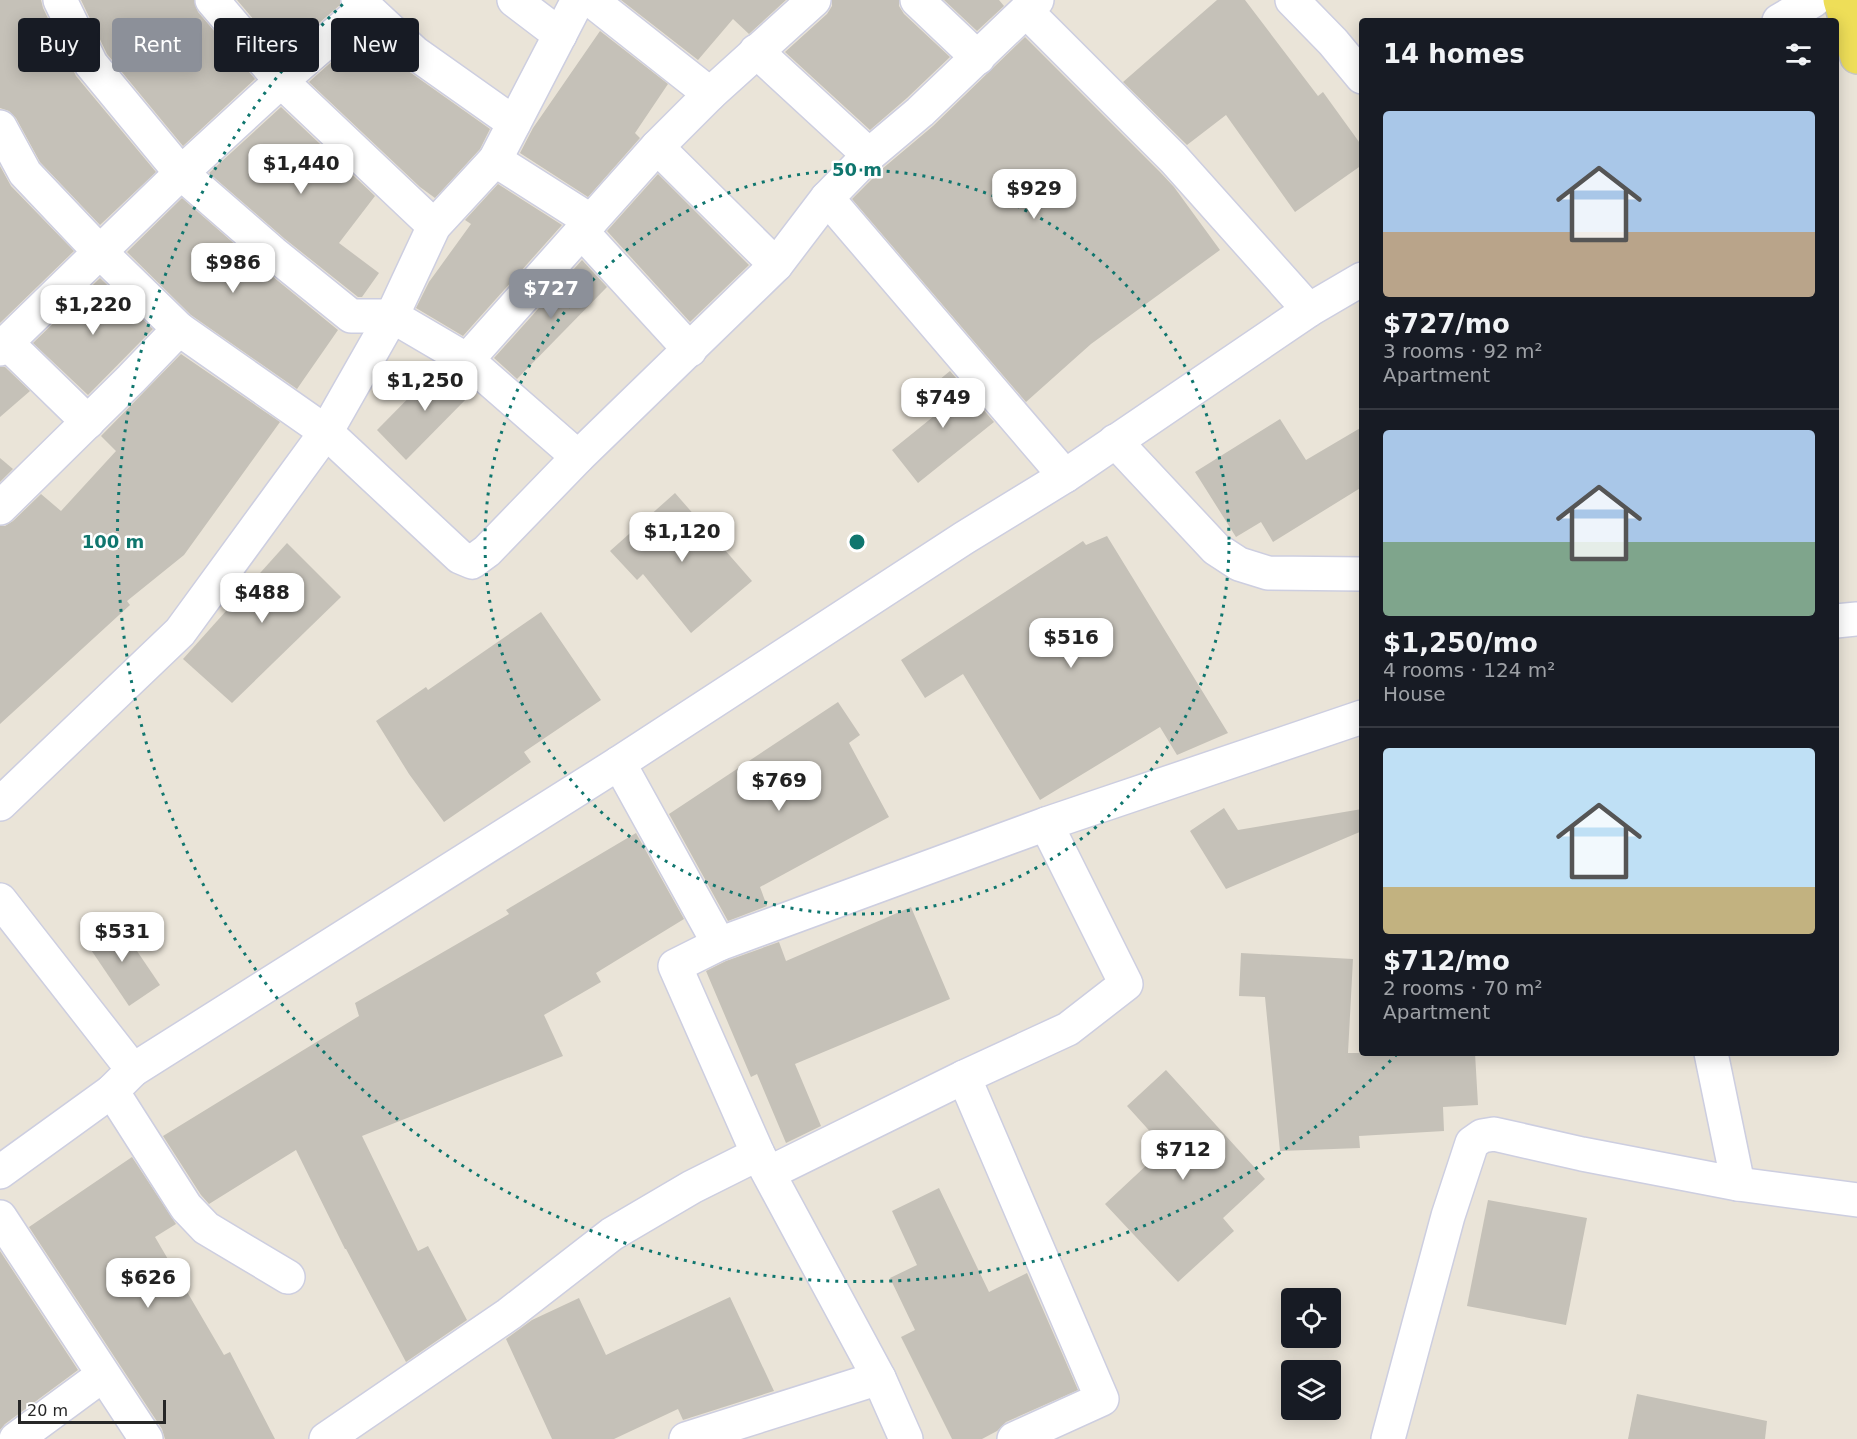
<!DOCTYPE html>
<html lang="en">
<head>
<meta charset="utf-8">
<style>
	body { margin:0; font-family:"DejaVu Sans",sans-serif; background:#242831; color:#f1f3f6; height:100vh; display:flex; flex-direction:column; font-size:22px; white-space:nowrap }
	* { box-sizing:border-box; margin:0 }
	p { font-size:20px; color:#9ea1a6 }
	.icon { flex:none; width:33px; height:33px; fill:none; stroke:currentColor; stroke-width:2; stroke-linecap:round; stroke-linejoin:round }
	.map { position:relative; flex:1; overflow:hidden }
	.details { position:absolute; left:1359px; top:18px; width:480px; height:1038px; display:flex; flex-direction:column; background:#171b24; border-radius:6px; box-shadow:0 3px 15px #0003 }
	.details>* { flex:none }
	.top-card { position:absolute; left:18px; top:18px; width:570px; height:54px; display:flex; gap:12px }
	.controls { position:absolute; left:1281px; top:1288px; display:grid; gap:12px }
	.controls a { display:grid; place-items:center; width:60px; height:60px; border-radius:6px; background:#171b24; box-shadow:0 3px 15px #0003; font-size:30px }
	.scale { position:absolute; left:18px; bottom:15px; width:148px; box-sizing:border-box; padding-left:6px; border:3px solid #272727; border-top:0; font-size:16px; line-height:21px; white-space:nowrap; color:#272727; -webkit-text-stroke:4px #fff; paint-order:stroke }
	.price { position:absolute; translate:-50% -51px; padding:0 14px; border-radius:12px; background:#fff; color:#222; font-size:20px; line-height:39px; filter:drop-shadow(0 2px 3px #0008) }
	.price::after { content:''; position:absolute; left:50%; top:36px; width:18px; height:14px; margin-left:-9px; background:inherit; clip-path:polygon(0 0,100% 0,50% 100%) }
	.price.on { background:#8c9099; color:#fff }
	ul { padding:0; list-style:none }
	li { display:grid; align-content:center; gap:12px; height:318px; padding:0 24px }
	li+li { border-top:2px solid #363941 }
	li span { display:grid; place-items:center; height:186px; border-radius:6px; color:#555 }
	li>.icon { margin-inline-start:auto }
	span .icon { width:108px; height:108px; fill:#fffc; stroke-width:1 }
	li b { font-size:26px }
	h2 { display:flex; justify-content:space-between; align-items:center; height:72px; padding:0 24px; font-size:26px }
	.tag { padding:0 21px; border-radius:6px; background:#171b24; box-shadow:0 3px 15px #0003; font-size:21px; line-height:54px }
	.tag.on { background:#8c9099; color:#fff }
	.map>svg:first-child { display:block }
	.building { fill:#c5c1b8 }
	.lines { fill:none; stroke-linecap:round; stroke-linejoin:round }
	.minor-casing { stroke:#cdcee0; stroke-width:36 }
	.major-casing { stroke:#c7c7c7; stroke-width:36 }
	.minor { stroke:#fff; stroke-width:33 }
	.major { stroke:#eede58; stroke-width:33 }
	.ring { fill:none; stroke:#0f766e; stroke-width:3; stroke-dasharray:3 6 }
	.centre { fill:#0f766e; stroke:#fff; stroke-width:3 }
	.ring-label { font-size:18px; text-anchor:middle; font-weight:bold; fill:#0f766e; stroke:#fff; stroke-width:5; stroke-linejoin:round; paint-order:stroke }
</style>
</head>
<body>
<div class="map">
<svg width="1857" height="1439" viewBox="0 0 1857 1439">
	<rect width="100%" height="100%" fill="#eae4d8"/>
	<!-- building -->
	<g class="building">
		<path d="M0,0H41L43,8L76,76L156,172L100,225L40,162L16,118L9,111L0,108Z"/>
		<path d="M81,0H194L198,12L255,79L183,146L107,54Z"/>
		<path d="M237,0H340V5L283,54Z"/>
		<path d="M621,0H786L749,34L733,19L698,60Z"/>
		<path d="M832,0H899V6L904,14L950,57L907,98L870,130L785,52L827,14L832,6Z"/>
		<path d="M944,0H999L1004,6L977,31Z"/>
		<path d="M1217,0H1245L1318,96L1323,92L1362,146V165L1295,212L1226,115L1187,145L1123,82Z"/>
		<path d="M600,31L668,84L635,133L640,138L588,197L520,153L533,128Z"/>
		<path d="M365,32L404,68L490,129L480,149L435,198L420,187L309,82Z"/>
		<path d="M1025,37L1160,172L1174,187L1220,250L1091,344L1026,402L852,199L882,169L933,126Z"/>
		<path d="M281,107L375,196L339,243L379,273L362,297H358L285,239L209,173Z"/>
		<path d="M0,166L11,186L74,251L0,323Z"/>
		<path d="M658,174L749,265L690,322L607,231Z"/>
		<path d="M498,184L562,225L463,336L416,308L429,282L471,224L465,220Z"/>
		<path d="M182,198L261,267L338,330L297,389L191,315L127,252Z"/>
		<path d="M582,260L607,287L517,379L494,358Z"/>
		<path d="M100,278L153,329L88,395L33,343Z"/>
		<path d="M181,354L280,422L184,555L127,601L130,605L0,724V526H5L13,521L41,494L61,511L116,451L101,436Z"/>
		<path d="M440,366L456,375L474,391L406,460L377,430Z"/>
		<path d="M0,367H5L30,391L0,417Z"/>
		<path d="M950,371L994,422L918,483L892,450L944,408L928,389Z"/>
		<path d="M1280,419L1306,460L1362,427V487L1273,542L1261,522L1236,537L1195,472Z"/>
		<path d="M0,458L13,469L0,482Z"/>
		<path d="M675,493L752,581L691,633L643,574L637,580L610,551Z"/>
		<path d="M1107,536L1228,733L1177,755L1160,727L1040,800L963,674L925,698L901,660L1083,541L1086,545Z"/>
		<path d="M287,543L341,597L232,703L183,659Z"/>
		<path d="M541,612L601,700L524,752L531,762L444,822L409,774L376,721L426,687L428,690Z"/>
		<path d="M838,702L860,735L849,743L889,817L760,887L767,906L728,921L669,814Z"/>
		<path d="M1224,808L1238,830L1362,809V831L1226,889L1190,831Z"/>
		<path d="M636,833L684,919L596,973L601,982L544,1015L563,1056L362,1136L418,1251L428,1246L467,1320L406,1362L346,1249H345L296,1150L209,1204L201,1195L163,1136L359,1016L355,1003L509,914L506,910Z"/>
		<path d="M911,907L950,999L795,1064L821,1126L786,1143L757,1074L751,1077L706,971L726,961L779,942L786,961Z"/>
		<path d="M116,920L160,985L129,1006L85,941Z"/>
		<path d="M1241,953L1353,959L1348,1053H1475L1478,1105L1443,1107L1444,1131L1359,1136L1360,1148L1280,1151L1265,997L1239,996Z"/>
		<path d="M1166,1070L1265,1179L1223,1218L1234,1231L1178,1282L1105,1204L1165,1148L1127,1106Z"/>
		<path d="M132,1157L176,1224L155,1237L224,1355L230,1352L275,1439H165L162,1429L29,1227Z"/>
		<path d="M939,1188L989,1292L1027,1273L1078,1390L1006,1422L997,1431L982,1439H952L901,1337L915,1330L890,1278L917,1265L892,1211Z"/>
		<path d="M1488,1200L1587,1218L1566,1325L1467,1306Z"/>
		<path d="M0,1251L78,1370L5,1424L0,1430Z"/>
		<path d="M730,1297L774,1391L683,1420L678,1409L614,1439H552L506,1339L532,1320L579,1298L606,1355Z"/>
		<path d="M1637,1394L1767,1421L1765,1439H1628Z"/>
	</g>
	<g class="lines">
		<!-- minor casing -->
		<g class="minor-casing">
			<g id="minor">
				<path d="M60,0L91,64L181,173L273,253L351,316H392L467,360L578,457"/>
				<path d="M212,0L281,81L434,226"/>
				<path d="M358,0L415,53L514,123"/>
				<path d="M514,0L560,35"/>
				<path d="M591,0L710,94"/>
				<path d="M917,0L978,58"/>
				<path d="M1292,0L1333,42L1362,77"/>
				<path d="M1026,11L1174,159L1309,310"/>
				<path d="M1779,21L1814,0"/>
				<path d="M756,51L869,155"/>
				<path d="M0,127L25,173L99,251L179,329L326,432L460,557L472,562L487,551L578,457L776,265L827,198L869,155L920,112L1037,0"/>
				<path d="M657,147L776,265"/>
				<path d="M495,160L591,221"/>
				<path d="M827,198L1065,476"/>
				<path d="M581,231L690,350"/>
				<path d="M7,343L88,422"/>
				<path d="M0,349L181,173L281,81L365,8"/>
				<path d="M467,360L657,147L710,94L814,0"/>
				<path d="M1115,441L1216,549L1239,564L1268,573L1362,574"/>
				<path d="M0,508L131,379L179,329"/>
				<path d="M1836,621L1857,619"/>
				<path d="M619,763L719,944L675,966L758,1154L879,1378L906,1439"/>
				<path d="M0,804L180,632L326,432L392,316L434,226L495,160L578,0"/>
				<path d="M0,900L133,1070"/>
				<path d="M719,944L1046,824L1362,717"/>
				<path d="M1711,1053L1738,1184"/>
				<path d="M964,1077L1102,1399L1014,1439"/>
				<path d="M112,1091L186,1207L206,1228L288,1277"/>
				<path d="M0,1172L112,1091L133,1070L619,763L964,538L1065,476L1309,310L1362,279"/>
				<path d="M769,1173L964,1077L1068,1029L1126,984L1046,824"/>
				<path d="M0,1217L146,1439"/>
				<path d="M16,1439L103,1375"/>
				<path d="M326,1439L509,1314L612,1234L692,1187L758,1154"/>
				<path d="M686,1439L879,1378"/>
				<path d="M1388,1439L1448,1216L1472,1143L1482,1136L1494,1134L1582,1154L1738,1184L1857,1200"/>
			</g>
		</g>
		<!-- major casing -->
		<g class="major-casing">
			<path id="major" d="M1840,0L1857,57"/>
		</g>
		<!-- minor -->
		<use href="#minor" class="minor"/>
		<!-- major -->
		<use href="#major" class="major"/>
	</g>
	<!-- distance rings -->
	<g class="ring">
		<circle cx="857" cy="542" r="372"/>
		<path d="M1397 1054A744 744 0 1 1 345 2"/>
	</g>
	<circle cx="857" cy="542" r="9" class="centre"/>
	<g class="ring-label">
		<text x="857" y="176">50 m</text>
		<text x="113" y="548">100 m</text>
	</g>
</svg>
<div class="controls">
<a><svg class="icon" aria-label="locate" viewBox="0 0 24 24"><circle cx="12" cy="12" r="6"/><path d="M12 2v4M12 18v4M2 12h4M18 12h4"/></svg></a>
<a><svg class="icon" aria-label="layers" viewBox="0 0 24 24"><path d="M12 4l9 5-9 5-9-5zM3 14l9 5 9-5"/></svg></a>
</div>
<div class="scale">20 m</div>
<b class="price" style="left:301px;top:195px">$1,440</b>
<b class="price" style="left:1034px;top:220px">$929</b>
<b class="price" style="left:233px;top:294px">$986</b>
<b class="price on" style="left:551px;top:320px">$727</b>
<b class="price" style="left:93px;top:336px">$1,220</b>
<b class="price" style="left:425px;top:412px">$1,250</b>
<b class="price" style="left:943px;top:429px">$749</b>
<b class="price" style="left:682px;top:563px">$1,120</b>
<b class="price" style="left:262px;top:624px">$488</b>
<b class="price" style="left:1071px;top:669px">$516</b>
<b class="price" style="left:779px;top:812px">$769</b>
<b class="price" style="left:122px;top:963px">$531</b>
<b class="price" style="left:1183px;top:1181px">$712</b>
<b class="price" style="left:148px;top:1309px">$626</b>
<div class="top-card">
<a class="tag">Buy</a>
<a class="tag on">Rent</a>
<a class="tag">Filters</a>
<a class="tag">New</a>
</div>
<section class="details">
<h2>14 homes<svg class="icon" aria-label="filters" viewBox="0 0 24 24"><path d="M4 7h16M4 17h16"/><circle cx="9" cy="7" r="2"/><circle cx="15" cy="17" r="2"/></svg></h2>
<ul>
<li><span style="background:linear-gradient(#a9c7e8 65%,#b9a48a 0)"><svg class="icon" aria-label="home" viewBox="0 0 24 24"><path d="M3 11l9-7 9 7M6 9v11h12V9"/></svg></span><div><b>$727/mo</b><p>3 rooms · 92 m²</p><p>Apartment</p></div></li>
<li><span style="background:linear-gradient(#a9c7e8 60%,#7fa58c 0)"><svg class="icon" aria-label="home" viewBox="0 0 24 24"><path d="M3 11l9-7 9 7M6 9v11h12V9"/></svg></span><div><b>$1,250/mo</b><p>4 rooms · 124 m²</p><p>House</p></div></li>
<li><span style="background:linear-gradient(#bfe0f5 75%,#c2b280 0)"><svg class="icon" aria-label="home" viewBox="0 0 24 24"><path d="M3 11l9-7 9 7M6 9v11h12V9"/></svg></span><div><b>$712/mo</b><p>2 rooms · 70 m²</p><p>Apartment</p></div></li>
</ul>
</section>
</div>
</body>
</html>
